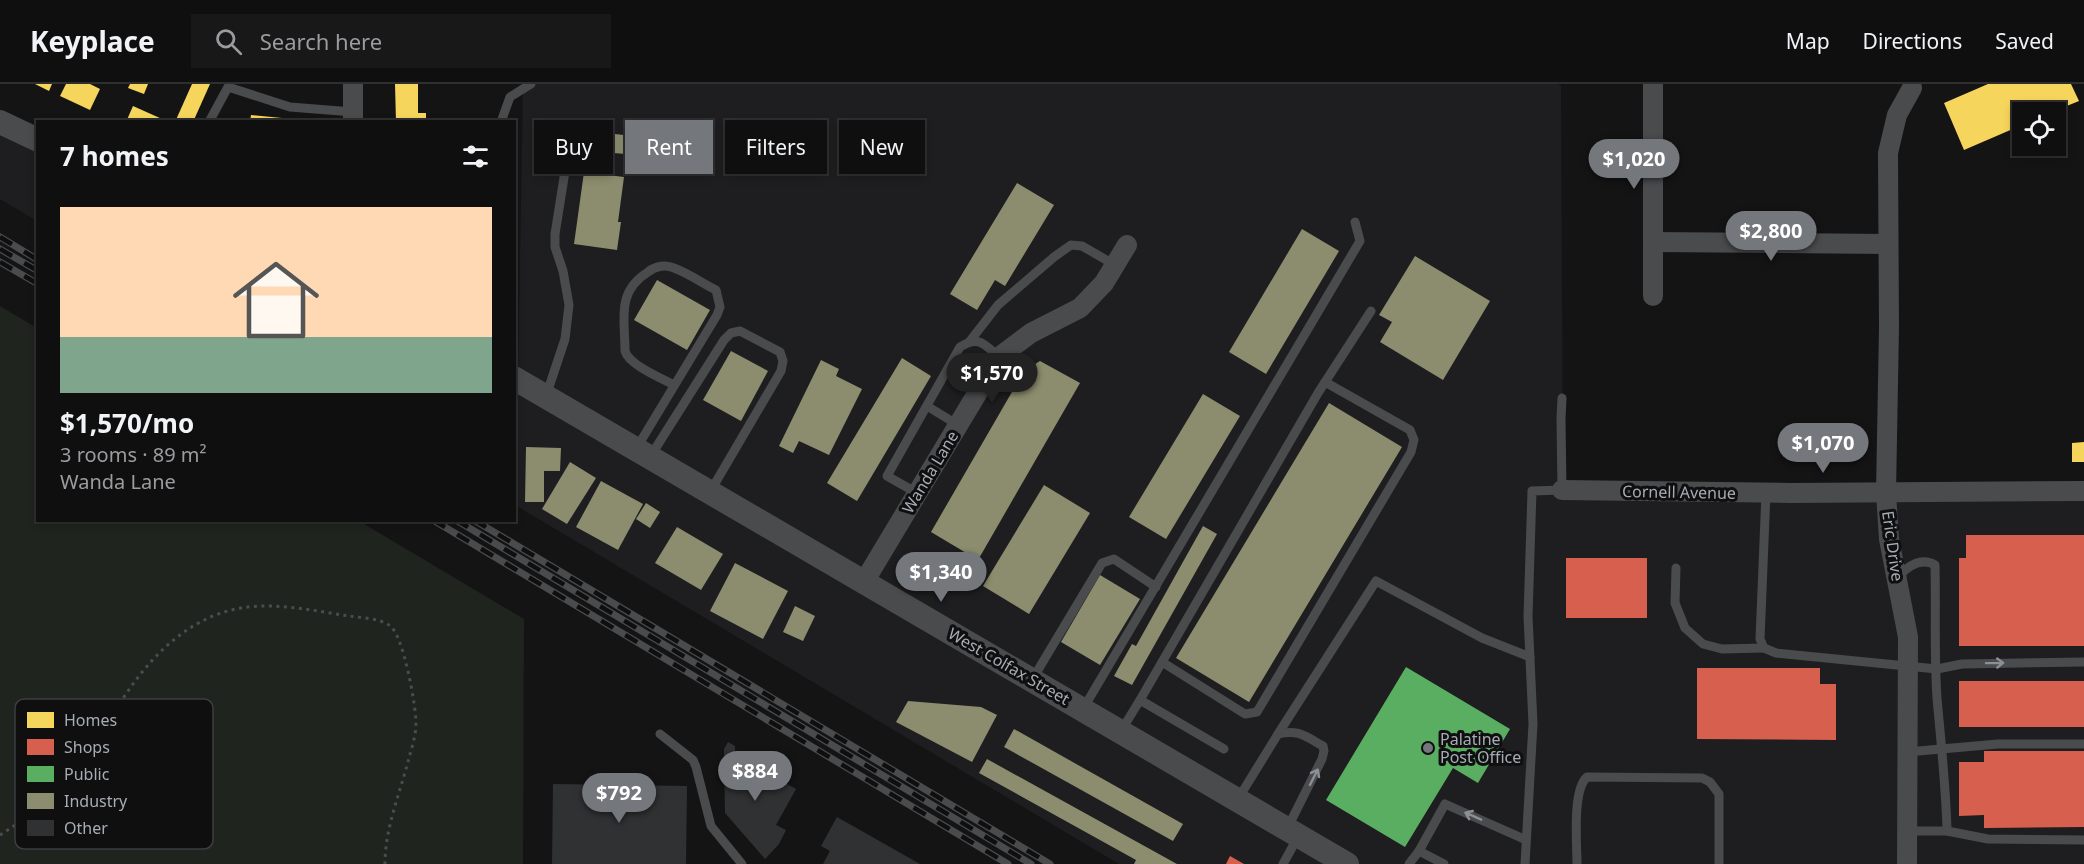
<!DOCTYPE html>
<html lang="en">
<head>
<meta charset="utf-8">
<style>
	body { margin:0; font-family:"Noto Sans",sans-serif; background:#181819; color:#f1f3f6; height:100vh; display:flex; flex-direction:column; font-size:22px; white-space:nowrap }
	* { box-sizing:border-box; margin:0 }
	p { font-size:20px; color:#9b9c9f }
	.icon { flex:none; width:33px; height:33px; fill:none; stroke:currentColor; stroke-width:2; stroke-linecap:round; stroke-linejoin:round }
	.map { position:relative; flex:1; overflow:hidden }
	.panel { position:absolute; left:36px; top:36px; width:480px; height:402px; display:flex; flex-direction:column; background:#0f0f10; border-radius:0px; box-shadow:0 3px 9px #0003,0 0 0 2px #2f2f30 }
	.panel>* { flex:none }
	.hud { position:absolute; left:534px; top:36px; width:570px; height:54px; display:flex; gap:12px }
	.tools { position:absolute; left:2012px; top:18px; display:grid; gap:12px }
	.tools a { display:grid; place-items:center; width:54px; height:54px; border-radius:0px; background:#0f0f10; box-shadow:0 3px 9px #0003,0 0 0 2px #2f2f30; font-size:30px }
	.price { position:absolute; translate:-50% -51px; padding:0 14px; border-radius:21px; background:#74777c; color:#fff; font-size:20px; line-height:39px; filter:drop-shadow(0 2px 3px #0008) }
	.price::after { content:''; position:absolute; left:50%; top:36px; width:18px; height:14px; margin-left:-9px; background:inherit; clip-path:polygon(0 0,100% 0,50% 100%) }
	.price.on { background:#222; color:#fff }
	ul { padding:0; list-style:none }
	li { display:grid; align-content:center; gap:12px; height:318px; padding:0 24px }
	li span { display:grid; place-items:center; height:186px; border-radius:0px; color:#555 }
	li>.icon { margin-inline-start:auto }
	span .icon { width:108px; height:108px; fill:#fffc; stroke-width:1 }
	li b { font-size:26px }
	h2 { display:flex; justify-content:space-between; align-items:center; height:72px; padding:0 24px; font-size:26px }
	.chip { padding:0 21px; border-radius:0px; background:#0f0f10; box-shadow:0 3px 9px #0003,0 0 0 2px #2f2f30; font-size:21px; line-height:54px }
	.chip.on { background:#74777c; color:#fff }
	header { display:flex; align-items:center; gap:36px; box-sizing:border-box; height:84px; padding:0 30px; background:#0f0f10; border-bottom:2px solid #2f2f30 }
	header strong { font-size:28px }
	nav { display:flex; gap:33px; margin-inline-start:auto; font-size:21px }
	.search { width:420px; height:54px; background:#181819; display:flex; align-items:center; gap:15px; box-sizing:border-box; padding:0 21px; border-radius:0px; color:#9b9c9f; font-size:22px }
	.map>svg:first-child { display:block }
	.built { fill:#1e1e20 }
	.green { fill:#1f241f }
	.homes { fill:#f6d55c }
	.shops { fill:#d6604d }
	.public { fill:#5aae61 }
	.industry { fill:#8c8c6e }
	.building { fill:#303132 }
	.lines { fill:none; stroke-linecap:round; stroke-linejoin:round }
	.path { stroke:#4a4c4e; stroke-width:3; stroke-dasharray:3 4.5; stroke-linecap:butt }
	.service { stroke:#494b4d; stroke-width:9 }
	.minor { stroke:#494b4d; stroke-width:20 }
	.tertiary { stroke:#494b4d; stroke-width:24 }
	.rail-casing { stroke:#4a4b4d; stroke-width:7 }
	.rail { stroke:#0f0f10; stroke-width:4.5; stroke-dasharray:14; stroke-linecap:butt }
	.oneway { stroke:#8b9095 }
	.poi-dot { fill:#74777c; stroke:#0f0f10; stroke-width:2 }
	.labels { text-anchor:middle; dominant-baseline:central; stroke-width:6; stroke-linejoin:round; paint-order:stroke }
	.street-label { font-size:16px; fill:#a7adb4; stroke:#0f0f10 }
	.poi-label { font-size:16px; fill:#a7adb4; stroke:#0f0f10; text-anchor:start }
	.key { fill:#0f0f10; stroke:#3d3e41; stroke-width:1.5 }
	.key-label { font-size:16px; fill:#a7adb4 }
</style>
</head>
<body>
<header>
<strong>Keyplace</strong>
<div class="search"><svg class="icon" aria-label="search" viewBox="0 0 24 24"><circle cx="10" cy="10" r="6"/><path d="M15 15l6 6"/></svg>Search here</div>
<nav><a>Map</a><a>Directions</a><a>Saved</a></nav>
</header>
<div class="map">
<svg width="2084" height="780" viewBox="0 0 2084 780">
	<rect width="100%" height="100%" fill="#141415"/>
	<!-- built -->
	<g class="built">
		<path d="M523,0H1558L1561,2L1563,406L2084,407V780H1119L515,421L514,294L518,295Z"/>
		<path d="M0,38L37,56V137L0,115Z"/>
	</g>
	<!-- green -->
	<path class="green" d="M0,222L37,244L38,436L359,437L524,535L523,780H0Z"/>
	<!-- homes -->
	<g class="homes">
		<path d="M35,0H52L49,7Z"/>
		<path d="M66,0H90L100,5L90,26L60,12Z"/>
		<path d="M130,0H148L144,10L128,4Z"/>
		<path d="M192,0H210L193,38H175Z"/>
		<path d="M395,0H418V29H426V38H396Z"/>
		<path d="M1988,0H2071L2079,17L2052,28H2022V41L1964,66L1944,19Z"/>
		<path d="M133,22L162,35L161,38H126Z"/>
		<path d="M251,31L292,35L291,38H250Z"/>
		<path d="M2084,358V378H2072V359Z"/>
	</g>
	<!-- shops -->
	<g class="shops">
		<path d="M1966,451H2084V562H1959V474H1966Z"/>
		<rect x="1566" y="474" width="81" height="60"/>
		<path d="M1697,584H1820V600H1836V656L1697,655Z"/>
		<rect x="1959" y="597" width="125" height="46"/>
		<path d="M1984,667H2084V743L1984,744V731L1959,732V678H1984Z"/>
		<path d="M1230,772L1244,780H1226Z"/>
	</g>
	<!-- public -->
	<path class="public" d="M1406,583L1510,645L1478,699L1453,684L1405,763L1326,716Z"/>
	<!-- industry -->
	<g class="industry">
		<path d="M615,50L641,53L639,71L613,69Z"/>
		<path d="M584,88L624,93L618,138H621L617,166L574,160Z"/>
		<path d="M1017,99L1054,121L1005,202L995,196L977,226L950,210Z"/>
		<path d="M1302,145L1339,167L1266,290L1229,268Z"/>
		<path d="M1415,172L1490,217L1443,296L1380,258L1392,238L1379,231Z"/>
		<path d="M657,196L710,226L687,266L634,236Z"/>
		<path d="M731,267L768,287L741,337L703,316Z"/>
		<path d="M902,274L931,292L857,417L827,399Z"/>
		<path d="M821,276L839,285L836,292L862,305L829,371L799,357L793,369L779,362Z"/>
		<path d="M1040,277L1080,299L978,476L931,448L1024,287Z"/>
		<path d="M1203,310L1240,332L1166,455L1129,433Z"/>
		<path d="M1329,319L1402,363L1249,618L1176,574Z"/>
		<path d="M526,363L561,364L560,387H544V418H525Z"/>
		<path d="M570,378L596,394L567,440L542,425Z"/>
		<path d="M601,397L643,420L618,466L576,443Z"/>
		<path d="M1044,401L1090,429L1029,530L983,502Z"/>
		<path d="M646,419L660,428L650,444L636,435Z"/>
		<path d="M1203,442L1217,450L1132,601L1114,592L1132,560L1136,562Z"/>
		<path d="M677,443L723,470L701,506L655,479Z"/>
		<path d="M735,479L788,507L763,555L710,527Z"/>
		<path d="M1100,491L1140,515L1100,581L1061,558Z"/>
		<path d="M795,522L815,532L803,557L783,548Z"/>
		<path d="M908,617L981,623L997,631L972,678L896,638Z"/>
		<path d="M1014,645L1183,740L1173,757L1004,663Z"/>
		<path d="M987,675L1177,780H1134L1136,776L979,689Z"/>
	</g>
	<!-- building -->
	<g class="building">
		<path d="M728,658L735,662V672L796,705L776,741L786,746L779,760L765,775L725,729L724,665Z"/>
		<path d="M553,700L687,702L686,780H552Z"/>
		<path d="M837,733L920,780H823L830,767L821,762Z"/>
	</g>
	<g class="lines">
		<!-- path -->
		<path class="path" d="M0,751C39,727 75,693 101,655C109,644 113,630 120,619C148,575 187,533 241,524C276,518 315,527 349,532C362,534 378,534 389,541C403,548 416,622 416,639C416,651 412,663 409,674C400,709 385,744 385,780"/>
		<!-- service -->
		<g class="service">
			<path d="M209,38L228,3L290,23L353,28"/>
			<path d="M501,38L510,13L531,0"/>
			<path d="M970,257L998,221L1054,173L1071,161L1082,162L1115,181"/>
			<path d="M546,312L565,255L569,221L563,187L555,163V150L566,81"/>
			<path d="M927,322L958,341"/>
			<path d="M636,365L717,231L720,223L716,206C702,199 688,189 674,184C666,180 655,182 648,188C616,208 625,235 625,267C629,281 661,294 674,301"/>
			<path d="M650,373L724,256L731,249L740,247L780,268L783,277L781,287L710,408"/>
			<path d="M917,409L887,392L960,263C979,251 984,260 999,273"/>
			<path d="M1766,409L1760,555L1764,564L1776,569L1937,585L1962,580L2084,578"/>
			<path d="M1676,484L1675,519L1685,544L1703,560L1722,565L1764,564"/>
			<path d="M1898,493C1908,482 1921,473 1935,481C1936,525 1934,570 1937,614C1941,659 1946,703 1947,747H1907"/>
			<path d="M1162,578L1245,630L1257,628L1411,368L1414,356L1410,346L1325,298"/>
			<path d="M1032,596L1102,479L1114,475L1156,503"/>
			<path d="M1140,616L1318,309L1371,227"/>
			<path d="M1083,625L1360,157L1355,138"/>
			<path d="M1121,647L1140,616L1224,665"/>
			<path d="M660,650L693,676L696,683L711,742L742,780"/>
			<path d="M1278,650L1376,497L1482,554L1530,573"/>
			<path d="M1907,668L1998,660H2084"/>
			<path d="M1238,715L1278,650C1298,645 1305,652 1323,662L1324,667L1322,675L1287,745"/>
			<path d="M1947,747L1988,755L2084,756"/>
			<path d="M1419,767L1445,720L1526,756"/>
			<path d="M1283,780L1298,753"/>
			<path d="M1409,780L1419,767L1444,780"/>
			<path d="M1525,780L1533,640L1528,532L1532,407L1562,406L1561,335L1562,314"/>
			<path d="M1577,780C1577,760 1572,706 1587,693L1702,694L1710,698L1719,710V780"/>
		</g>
		<!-- minor -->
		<g class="minor">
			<path d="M353,0V38"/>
			<path d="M1653,0V212"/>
			<path d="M1653,158L1888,160"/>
			<path d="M1562,406L1791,409L2084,407"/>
			<path d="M864,498L999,273L1031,249L1080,224L1104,199L1127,161"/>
			<path d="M1907,780L1908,553L1889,455L1886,409L1889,243L1888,69L1897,31L1912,4"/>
		</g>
		<!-- tertiary -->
		<g class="tertiary">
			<path d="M0,38L38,56"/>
			<path d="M514,294L1347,780"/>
		</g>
		<!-- rail casing -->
		<g class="rail-casing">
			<g id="rail">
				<path d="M0,153L38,176"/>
				<path d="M0,165L38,187"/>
				<path d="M0,178L38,200"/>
				<path d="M433,436L1008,780"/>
				<path d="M456,436L1031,780"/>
				<path d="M474,436L1050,780"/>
			</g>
		</g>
		<!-- rail -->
		<use href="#rail" class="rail"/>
	</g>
	<!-- one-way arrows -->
	<defs><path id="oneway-shaft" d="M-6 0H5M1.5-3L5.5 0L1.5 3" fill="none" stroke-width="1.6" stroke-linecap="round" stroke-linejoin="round" transform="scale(1.5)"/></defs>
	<g class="oneway">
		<use href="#oneway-shaft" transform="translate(1995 579) rotate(-1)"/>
		<use href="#oneway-shaft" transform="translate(1314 693) rotate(-63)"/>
		<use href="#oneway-shaft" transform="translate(1473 732) rotate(-156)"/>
	</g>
	<!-- markers -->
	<circle class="poi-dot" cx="1428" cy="664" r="6"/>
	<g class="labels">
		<!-- street labels -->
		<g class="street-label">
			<text transform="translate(930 388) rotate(-59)">Wanda Lane</text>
			<text transform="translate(1679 408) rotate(1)">Cornell Avenue</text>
			<text transform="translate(1893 462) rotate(82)">Eric Drive</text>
			<text transform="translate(1009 582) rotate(30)">West Colfax Street</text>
		</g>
		<!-- poi labels -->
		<g class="poi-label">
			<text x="1440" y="655">Palatine<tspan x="1440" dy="18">Post Office</tspan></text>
		</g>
	</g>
	<!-- legend -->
	<rect x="15" y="615" width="198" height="150" rx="9" class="key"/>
	<rect x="27" y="628" width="27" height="16" fill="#f6d55c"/>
	<rect x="27" y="655" width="27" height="16" fill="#d6604d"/>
	<rect x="27" y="682" width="27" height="16" fill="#5aae61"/>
	<rect x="27" y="709" width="27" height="16" fill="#8c8c6e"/>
	<rect x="27" y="736" width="27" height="16" fill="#303132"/>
	<g class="key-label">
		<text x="64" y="642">Homes</text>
		<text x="64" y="669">Shops</text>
		<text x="64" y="696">Public</text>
		<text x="64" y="723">Industry</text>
		<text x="64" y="750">Other</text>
	</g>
</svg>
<div class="tools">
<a><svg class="icon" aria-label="locate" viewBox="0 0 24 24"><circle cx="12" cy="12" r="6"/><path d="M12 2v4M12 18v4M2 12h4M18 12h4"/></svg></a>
</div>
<b class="price" style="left:1634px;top:106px">$1,020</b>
<b class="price" style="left:1771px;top:178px">$2,800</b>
<b class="price on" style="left:992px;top:320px">$1,570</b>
<b class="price" style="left:1823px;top:390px">$1,070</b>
<b class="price" style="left:941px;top:519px">$1,340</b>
<b class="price" style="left:755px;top:718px">$884</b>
<b class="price" style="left:619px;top:740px">$792</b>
<div class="hud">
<a class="chip">Buy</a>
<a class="chip on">Rent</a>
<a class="chip">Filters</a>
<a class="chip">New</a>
</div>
<section class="panel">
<h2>7 homes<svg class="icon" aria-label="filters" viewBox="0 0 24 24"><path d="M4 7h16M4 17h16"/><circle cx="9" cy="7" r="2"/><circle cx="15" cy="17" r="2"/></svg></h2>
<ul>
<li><span style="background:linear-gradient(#ffd9b3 70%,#7fa58c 0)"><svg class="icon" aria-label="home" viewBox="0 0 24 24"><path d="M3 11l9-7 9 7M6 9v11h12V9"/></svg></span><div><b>$1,570/mo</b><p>3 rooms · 89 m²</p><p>Wanda Lane</p></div></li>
</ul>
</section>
</div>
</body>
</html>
